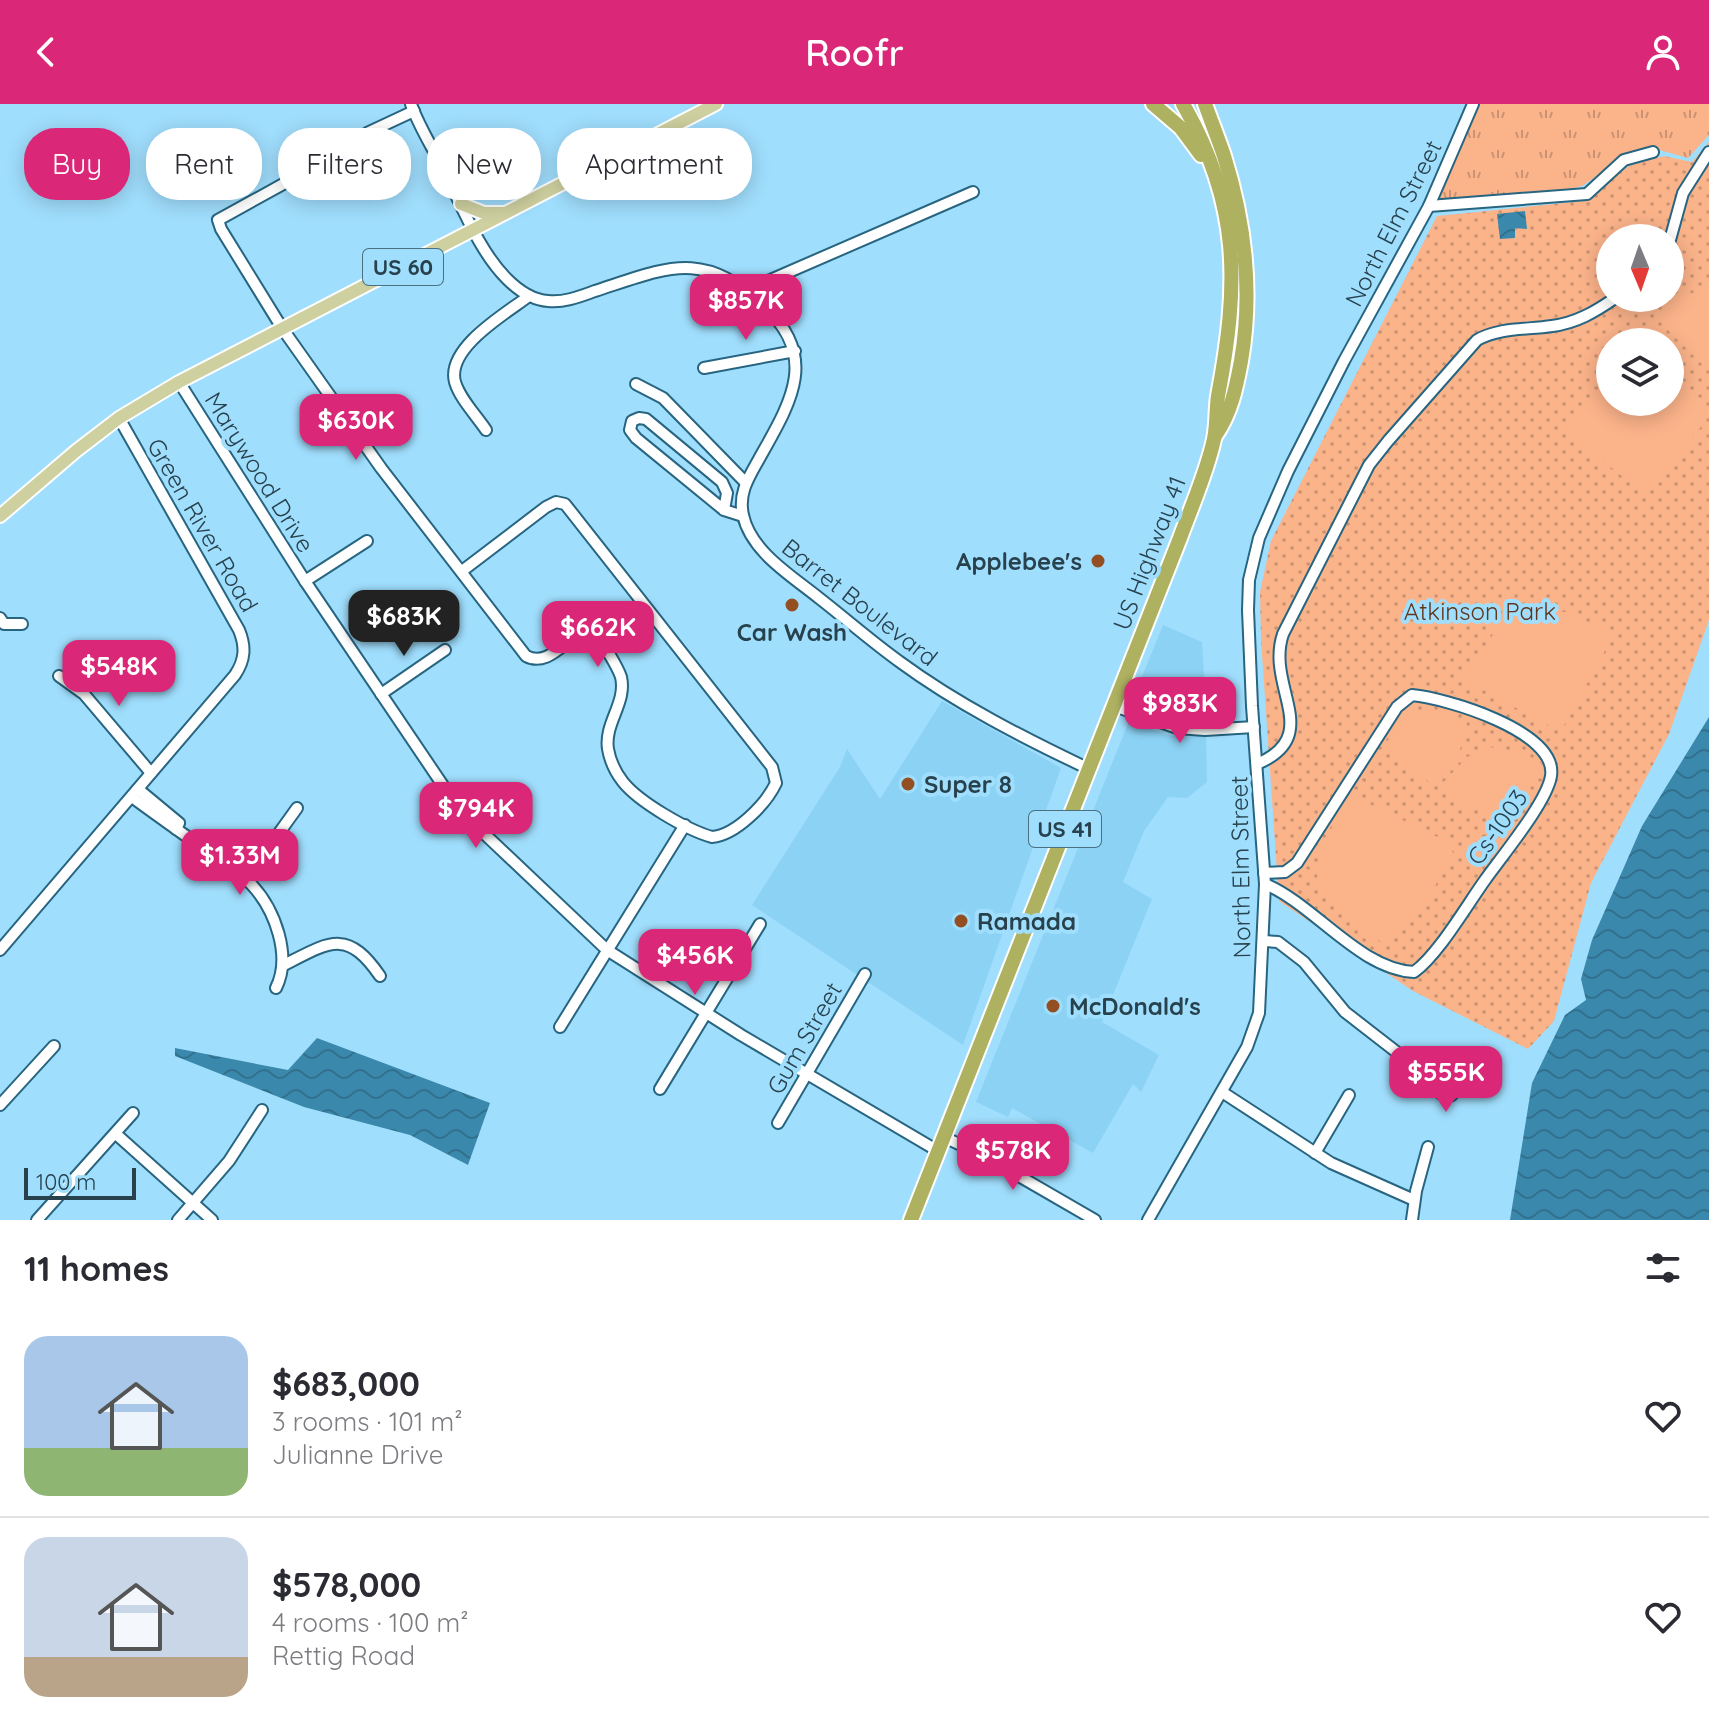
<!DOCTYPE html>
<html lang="en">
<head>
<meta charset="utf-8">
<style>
	body { margin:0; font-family:Quicksand,sans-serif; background:#f7f7f7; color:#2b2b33; height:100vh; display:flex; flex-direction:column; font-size:30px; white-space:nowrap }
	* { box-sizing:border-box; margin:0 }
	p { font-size:26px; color:#7c7c81 }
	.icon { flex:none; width:44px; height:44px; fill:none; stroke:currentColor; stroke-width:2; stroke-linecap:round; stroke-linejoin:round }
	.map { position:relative; height:1116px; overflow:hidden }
	.side { display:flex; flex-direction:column; background:#fff; flex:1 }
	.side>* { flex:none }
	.hud { position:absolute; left:24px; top:24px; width:800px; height:72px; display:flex; gap:16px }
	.needle { width:52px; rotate:178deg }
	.fabs { position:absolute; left:1596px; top:120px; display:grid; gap:16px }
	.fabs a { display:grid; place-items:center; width:88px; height:88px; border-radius:50%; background:#fff; box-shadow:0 4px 20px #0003; font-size:40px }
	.scale { position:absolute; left:24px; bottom:20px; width:112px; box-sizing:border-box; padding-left:8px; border:4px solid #27414d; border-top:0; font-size:22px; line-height:28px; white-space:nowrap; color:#27414d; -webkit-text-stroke:6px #a0defd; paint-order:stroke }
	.price { position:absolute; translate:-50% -68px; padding:0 18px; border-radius:16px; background:#db2777; color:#fff; font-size:26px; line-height:52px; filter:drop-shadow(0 2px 4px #0008) }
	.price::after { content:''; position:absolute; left:50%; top:48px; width:24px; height:18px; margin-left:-12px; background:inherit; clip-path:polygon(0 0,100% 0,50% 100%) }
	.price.on { background:#222; color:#fff }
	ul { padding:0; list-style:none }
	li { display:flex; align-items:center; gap:24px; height:200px; padding:0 24px }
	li+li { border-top:2px solid #e1e1e2 }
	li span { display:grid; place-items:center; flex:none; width:224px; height:160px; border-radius:24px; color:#555 }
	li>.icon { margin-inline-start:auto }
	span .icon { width:96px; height:96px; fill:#fffc; stroke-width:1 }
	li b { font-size:34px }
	h2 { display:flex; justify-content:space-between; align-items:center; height:96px; padding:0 24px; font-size:34px }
	.chip { padding:0 28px; border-radius:32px; background:#fff; box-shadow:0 4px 20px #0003; font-size:28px; line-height:72px }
	.chip.on { background:#db2777; color:#fff }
	header { display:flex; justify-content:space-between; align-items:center; height:104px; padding:0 24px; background:#db2777; color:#fff; font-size:36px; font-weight:600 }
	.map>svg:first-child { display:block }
	.built { fill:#8cd2f4 }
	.grass { fill:url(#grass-tufts) }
	.park { fill:url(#park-dots); fill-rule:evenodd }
	.pitch { fill:#fbb38a }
	.water { fill:url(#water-waves) }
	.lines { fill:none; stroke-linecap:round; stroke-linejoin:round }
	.minor-casing { stroke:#276580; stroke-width:14 }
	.major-casing { stroke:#fff; stroke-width:16 }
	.highway-casing { stroke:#fff; stroke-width:18 }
	.minor { stroke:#fff; stroke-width:10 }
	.major { stroke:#ced0a0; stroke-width:12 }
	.highway { stroke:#aeb160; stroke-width:14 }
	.poi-dot { fill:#934f22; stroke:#a0defd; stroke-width:3 }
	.labels { text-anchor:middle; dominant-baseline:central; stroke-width:8; stroke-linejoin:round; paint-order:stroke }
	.shield { fill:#a0defd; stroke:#4b7082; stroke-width:2 }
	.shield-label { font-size:22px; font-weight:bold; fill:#27414d }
	.street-label { font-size:24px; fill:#27414d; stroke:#a0defd }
	.poi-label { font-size:24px; font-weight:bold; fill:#27414d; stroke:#a0defd; text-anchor:start }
	.park-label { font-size:24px; fill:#61361b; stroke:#a0defd }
</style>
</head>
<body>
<header><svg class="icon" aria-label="back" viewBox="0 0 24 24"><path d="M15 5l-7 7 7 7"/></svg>Roofr<svg class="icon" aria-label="person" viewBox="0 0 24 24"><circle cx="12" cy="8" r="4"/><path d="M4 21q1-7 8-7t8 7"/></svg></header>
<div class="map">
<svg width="1709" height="1116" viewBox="0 0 1709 1116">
	<defs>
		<pattern id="grass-tufts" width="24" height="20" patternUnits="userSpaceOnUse" patternTransform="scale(2)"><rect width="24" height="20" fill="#fbb38a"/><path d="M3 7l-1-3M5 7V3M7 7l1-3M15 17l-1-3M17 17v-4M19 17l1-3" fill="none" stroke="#cb9373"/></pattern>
		<pattern id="park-dots" width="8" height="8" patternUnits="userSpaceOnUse" patternTransform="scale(2)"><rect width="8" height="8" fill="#fbb38a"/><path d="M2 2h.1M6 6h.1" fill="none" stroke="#cb9373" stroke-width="1.8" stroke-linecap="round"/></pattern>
		<pattern id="water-waves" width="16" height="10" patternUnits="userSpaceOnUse" patternTransform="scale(2)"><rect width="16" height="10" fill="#3a88ac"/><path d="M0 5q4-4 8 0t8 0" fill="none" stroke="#31718e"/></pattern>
	</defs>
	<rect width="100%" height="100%" fill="#a0defd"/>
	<!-- built -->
	<g class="built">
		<path d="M1163,521L1202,538L1207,622L1175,619L1130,602Z"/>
		<path d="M942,597L1061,664L963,941L752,801L840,663L847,645L880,695Z"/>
		<path d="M1129,617L1167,631L1184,633L1206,630L1207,678L1187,694L1168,693L1144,727L1123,778L1152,795L1102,918L1159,951L1141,988L1133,980L1093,1049L1012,1004L1008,1013L976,998Z"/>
	</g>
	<!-- grass -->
	<path class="grass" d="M1480,0H1709V31L1688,54L1652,44L1609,64L1582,82L1566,86L1435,97Z"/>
	<!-- park -->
	<path class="park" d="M1709,38V516L1669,630L1591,779L1554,917L1528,945L1413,887L1279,797L1261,536L1260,488L1271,437L1437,112L1584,97L1630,61L1664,52L1692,58ZM1610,134H1670V194H1610ZM1610,238H1670V298H1610Z"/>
	<!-- pitch -->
	<g class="pitch">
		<path d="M1709,182V267L1658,216L1683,193Z"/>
		<path d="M1670,283L1692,292L1709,304V312L1655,384L1647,386L1637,384L1562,325L1599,290L1610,285V298H1670Z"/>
		<path d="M1530,508H1566L1614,530L1564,622L1555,625L1463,575L1500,520Z"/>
		<path d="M1420,606H1436L1467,620C1462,645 1454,670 1429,678L1383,643L1405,613Z"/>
		<path d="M1490,643L1522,649L1542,660L1526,693L1522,691L1507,718L1495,719L1471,701L1467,703L1441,681L1467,653Z"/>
		<path d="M1349,690L1450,739L1454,752L1429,791L1387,842L1351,817L1316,779L1323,741Z"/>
	</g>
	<!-- water -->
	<g class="water">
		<path d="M1525,107L1527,125L1515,124V134L1500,135L1497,110Z"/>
		<path d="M1709,613V1116H1510L1532,979L1565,911L1586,896L1581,875L1592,836L1642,722Z"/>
		<path d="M317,934L490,999L468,1061L410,1031L304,1003L175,952V944L288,966Z"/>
	</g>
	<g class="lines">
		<!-- minor casing -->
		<g class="minor-casing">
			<g id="minor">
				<path d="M411,0C419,23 433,44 443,65C462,101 478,146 507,175C518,186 532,196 548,197C564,199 581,192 595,187C669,163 703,144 766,204C820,255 789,301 759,355C749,373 738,389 743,411C751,448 792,472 819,494C846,515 872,538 900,558C957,600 1024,634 1089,665"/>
				<path d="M414,7L369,28L314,63L218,116L221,125L282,224L381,364L526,552C548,564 565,535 584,528C596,530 601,535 607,546C612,555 618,564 621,573C627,599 604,619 608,645C610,657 616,669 623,678C639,698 687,726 712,733C736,731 766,700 776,679L772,663L565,400L556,398L546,403L462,467"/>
				<path d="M1429,102L1587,90L1624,56L1653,48"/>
				<path d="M1670,136L1683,89L1709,48"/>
				<path d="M751,190L768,177L973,88"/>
				<path d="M704,264L795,247"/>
				<path d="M179,278L305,477L444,683L474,720L607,846L741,931L938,1047"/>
				<path d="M636,280L663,294L746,379"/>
				<path d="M486,326C476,311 460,295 455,278C446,244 505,210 529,192"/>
				<path d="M724,406L636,334L630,326L632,317L639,314L646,315L722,378L727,389L724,406L743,412"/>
				<path d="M305,477L367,437"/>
				<path d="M0,514L4,520H22"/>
				<path d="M59,572L84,590L151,669"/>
				<path d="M381,590L445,546"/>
				<path d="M1114,602L1177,624L1205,626L1254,623"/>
				<path d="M1257,660C1325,631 1265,583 1283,530L1369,361L1388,337L1477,236C1500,223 1527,226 1552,222C1576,219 1595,208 1615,194"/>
				<path d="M138,685L179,719L176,725"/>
				<path d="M132,693C155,710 179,727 203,744C219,755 238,766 252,781C275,806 292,852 276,884"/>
				<path d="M1264,769L1285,768L1297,759L1397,603L1412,591C1445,594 1558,627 1551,672C1547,698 1502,752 1485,776C1467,801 1438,851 1414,868C1359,865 1315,801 1265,780"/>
				<path d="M246,775L297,704"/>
				<path d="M1263,837L1278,838L1304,858L1345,908L1430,974"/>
				<path d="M0,846L235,571C245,556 246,543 239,526L119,314"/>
				<path d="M284,861C329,838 347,824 380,872"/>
				<path d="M560,923L685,721"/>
				<path d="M1438,973L1454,979L1455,986L1452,991L1446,993L1439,988L1430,974Z"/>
				<path d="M660,985L760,820"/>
				<path d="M1222,988L1331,1059L1414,1096"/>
				<path d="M0,1001L54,942"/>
				<path d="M778,1019L865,870"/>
				<path d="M116,1030L212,1116"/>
				<path d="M944,1033L986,1053L1095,1116"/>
				<path d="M1315,1049L1349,991"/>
				<path d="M37,1116L133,1009"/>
				<path d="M178,1116L229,1057L262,1006"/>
				<path d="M1148,1116L1247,943L1259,909L1265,780L1252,602L1248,506L1249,476L1259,434L1288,367L1344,257L1429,102L1473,0"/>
				<path d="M1412,1116L1416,1087L1428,1043"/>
			</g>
		</g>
		<!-- major casing -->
		<g class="major-casing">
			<g id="major">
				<path d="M461,100L484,109H504"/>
				<path d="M0,412L76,347L119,314L179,278L716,0"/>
			</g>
		</g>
		<!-- highway casing -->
		<g class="highway-casing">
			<g id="highway">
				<path d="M1153,0L1181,24L1201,51"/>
				<path d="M1205,0C1211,17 1218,34 1224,52C1245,119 1253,187 1241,257C1236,284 1231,309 1215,332"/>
				<path d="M911,1116L1180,434C1192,401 1207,368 1214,335C1217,321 1216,306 1218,292C1239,181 1241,101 1183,0"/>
			</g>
		</g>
		<!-- minor -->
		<use href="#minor" class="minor"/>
		<!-- major -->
		<use href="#major" class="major"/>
		<!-- highway -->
		<use href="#highway" class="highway"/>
	</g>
	<!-- markers -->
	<g class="poi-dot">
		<circle cx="1098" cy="457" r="8"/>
		<circle cx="792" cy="501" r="8"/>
		<circle cx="908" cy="680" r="8"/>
		<circle cx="961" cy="817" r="8"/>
		<circle cx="1053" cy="902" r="8"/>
	</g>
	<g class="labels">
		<!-- shield labels -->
		<g class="shield">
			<rect x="363" y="145" width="80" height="36" rx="6"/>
			<rect x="1029" y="707" width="72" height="36" rx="6"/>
		</g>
		<g class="shield-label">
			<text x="403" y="163">US 60</text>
			<text x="1065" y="725">US 41</text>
		</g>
		<!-- street labels -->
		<g class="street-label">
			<text transform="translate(1393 119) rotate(-63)">North Elm Street</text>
			<text transform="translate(260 368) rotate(58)">Marywood Drive</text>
			<text transform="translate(203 421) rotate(60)">Green River Road</text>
			<text transform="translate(1149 449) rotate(-69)">US Highway 41</text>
			<text transform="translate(860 498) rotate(38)">Barret Boulevard</text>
			<text transform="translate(1497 723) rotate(-55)">Cs-1003</text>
			<text transform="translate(1240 763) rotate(-91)">North Elm Street</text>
			<text transform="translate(804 934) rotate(-60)">Gum Street</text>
		</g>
		<!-- poi labels -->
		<g class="poi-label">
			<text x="1082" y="457" text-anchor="end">Applebee's</text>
			<text x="792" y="528" text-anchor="middle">Car Wash</text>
			<text x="924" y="680">Super 8</text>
			<text x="977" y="817">Ramada</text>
			<text x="1069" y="902">McDonald's</text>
		</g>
		<!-- park labels -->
		<g class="park-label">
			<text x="1480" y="507">Atkinson Park</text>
		</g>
	</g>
</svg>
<div class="fabs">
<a><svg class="needle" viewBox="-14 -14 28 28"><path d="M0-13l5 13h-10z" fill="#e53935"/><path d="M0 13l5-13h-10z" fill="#7c7c81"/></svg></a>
<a><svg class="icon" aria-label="layers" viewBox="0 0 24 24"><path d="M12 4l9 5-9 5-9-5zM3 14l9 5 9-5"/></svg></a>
</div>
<div class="scale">100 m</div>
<b class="price" style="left:746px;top:238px">$857K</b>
<b class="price" style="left:356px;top:358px">$630K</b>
<b class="price on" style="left:404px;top:554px">$683K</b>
<b class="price" style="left:598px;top:565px">$662K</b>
<b class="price" style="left:119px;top:604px">$548K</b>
<b class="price" style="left:1180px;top:641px">$983K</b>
<b class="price" style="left:476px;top:746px">$794K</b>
<b class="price" style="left:240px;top:793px">$1.33M</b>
<b class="price" style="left:695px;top:893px">$456K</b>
<b class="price" style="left:1446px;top:1010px">$555K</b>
<b class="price" style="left:1013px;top:1088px">$578K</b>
<div class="hud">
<a class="chip on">Buy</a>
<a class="chip">Rent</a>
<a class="chip">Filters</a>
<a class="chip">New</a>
<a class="chip">Apartment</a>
</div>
</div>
<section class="side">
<h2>11 homes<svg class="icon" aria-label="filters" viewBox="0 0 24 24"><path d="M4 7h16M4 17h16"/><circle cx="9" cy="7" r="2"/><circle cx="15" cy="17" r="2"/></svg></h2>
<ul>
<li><span style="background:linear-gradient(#a9c7e8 70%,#8fb573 0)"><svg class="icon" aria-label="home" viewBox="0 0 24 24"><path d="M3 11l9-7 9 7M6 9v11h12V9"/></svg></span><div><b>$683,000</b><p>3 rooms · 101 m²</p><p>Julianne Drive</p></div><svg class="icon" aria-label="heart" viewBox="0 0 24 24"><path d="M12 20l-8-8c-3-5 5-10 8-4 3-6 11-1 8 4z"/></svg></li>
<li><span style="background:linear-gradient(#c9d6e8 75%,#b9a48a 0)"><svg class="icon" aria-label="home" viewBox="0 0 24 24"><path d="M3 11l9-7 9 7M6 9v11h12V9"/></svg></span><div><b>$578,000</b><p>4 rooms · 100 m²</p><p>Rettig Road</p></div><svg class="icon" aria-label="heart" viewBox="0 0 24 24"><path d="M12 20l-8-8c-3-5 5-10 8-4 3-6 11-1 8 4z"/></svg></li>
</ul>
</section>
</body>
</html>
